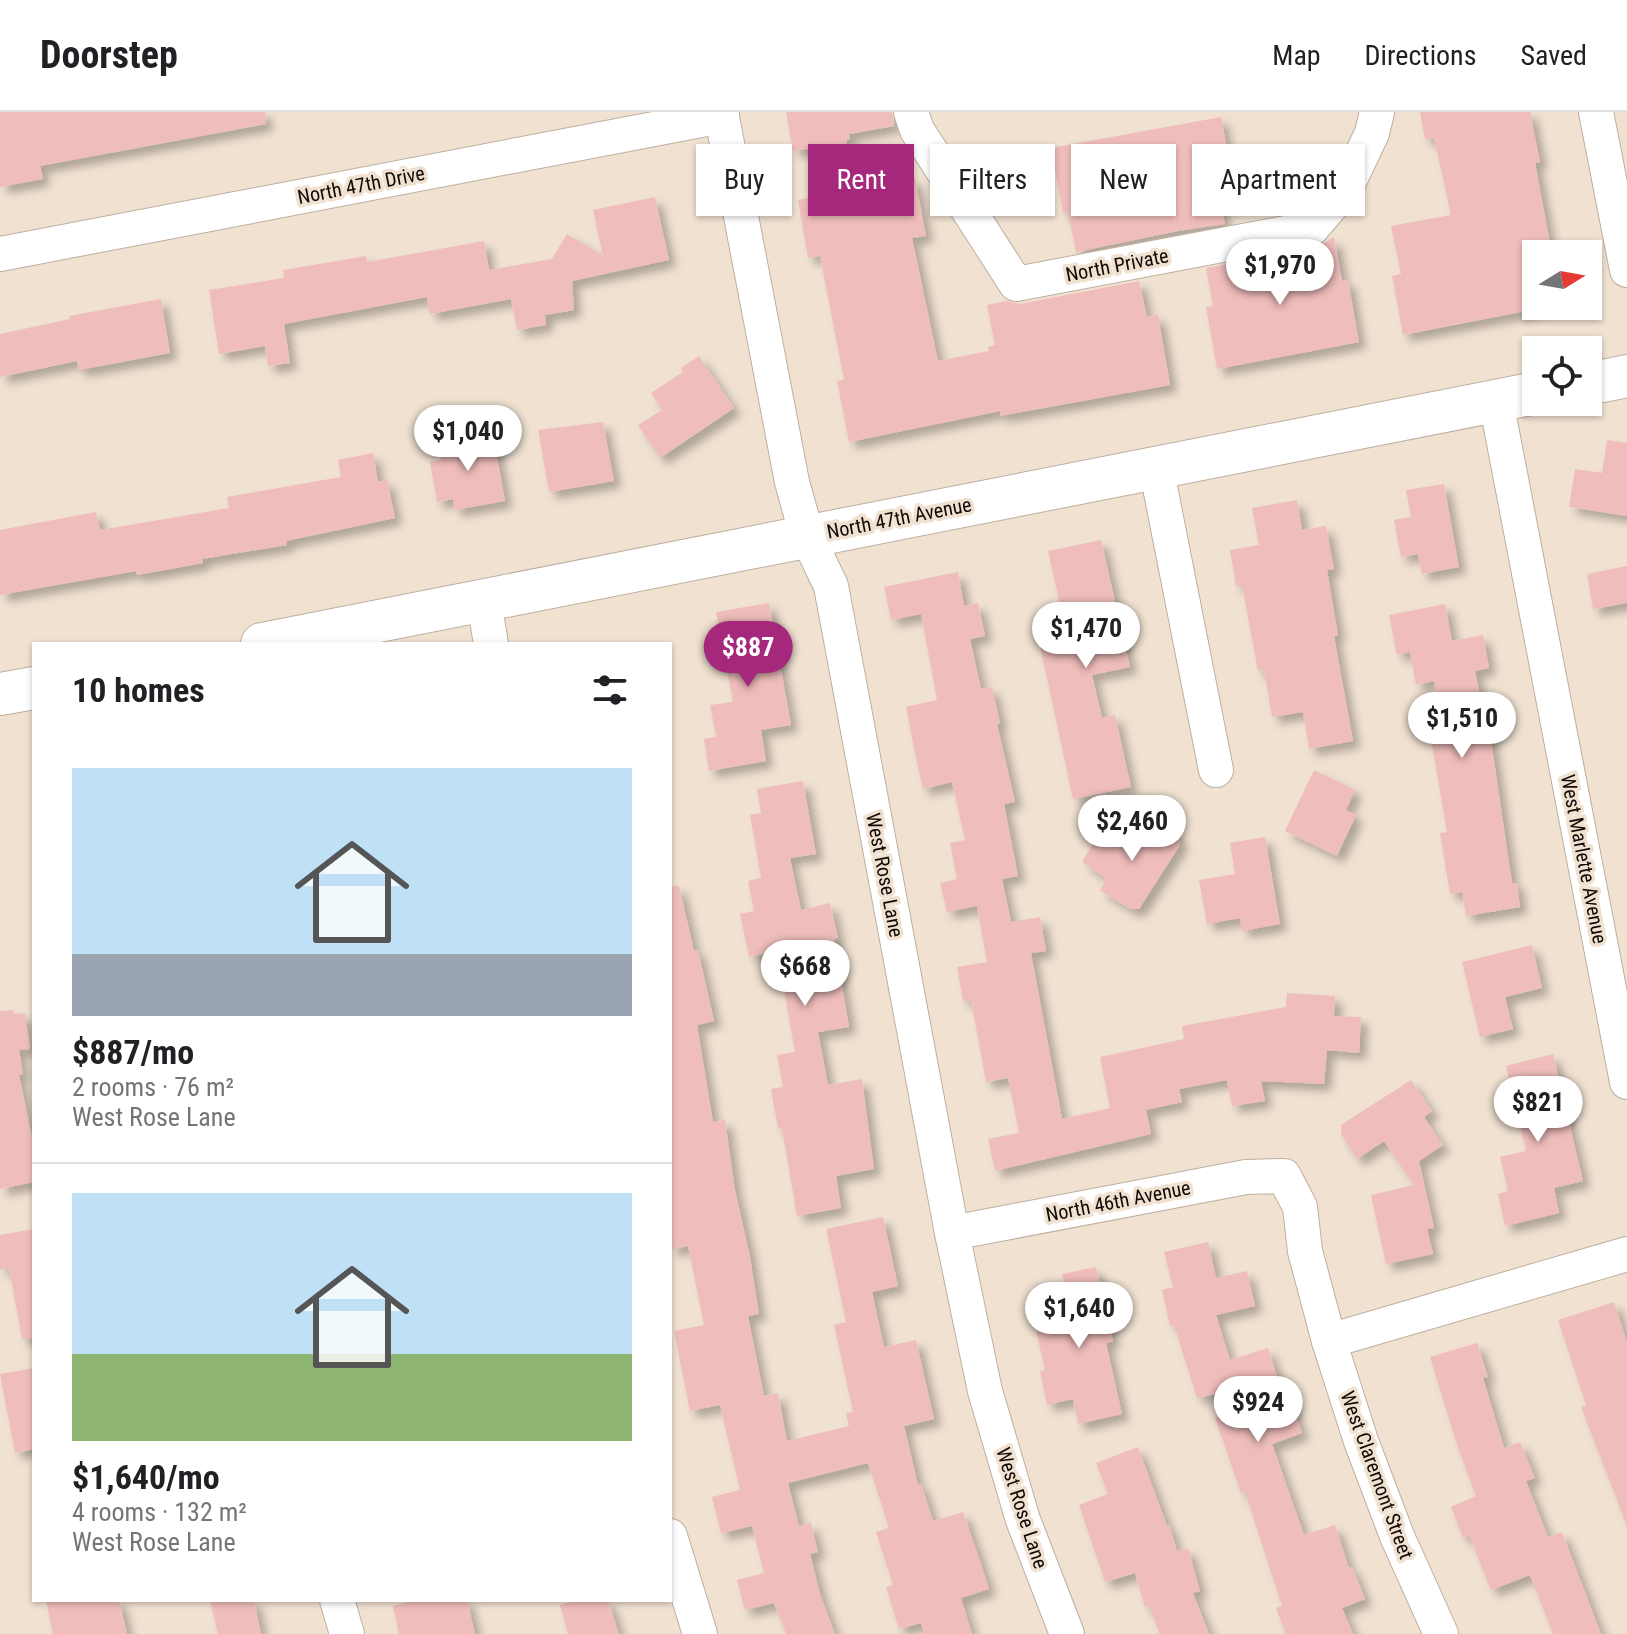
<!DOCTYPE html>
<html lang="en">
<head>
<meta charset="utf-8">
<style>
	body { margin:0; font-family:"Roboto Condensed",sans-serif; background:#f2f2f2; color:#202124; height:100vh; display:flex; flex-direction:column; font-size:30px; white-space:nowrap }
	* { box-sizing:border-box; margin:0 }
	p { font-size:26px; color:#757577 }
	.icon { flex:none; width:44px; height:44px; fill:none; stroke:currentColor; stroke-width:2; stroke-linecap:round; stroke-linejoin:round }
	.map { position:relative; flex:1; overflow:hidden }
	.side { position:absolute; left:32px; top:530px; width:640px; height:960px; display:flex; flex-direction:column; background:#fff; border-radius:0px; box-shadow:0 2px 6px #0004 }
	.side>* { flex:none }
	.guide { position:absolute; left:696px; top:32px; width:760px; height:72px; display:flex; gap:16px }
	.needle { width:52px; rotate:79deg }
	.tools { position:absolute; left:1522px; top:128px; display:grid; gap:16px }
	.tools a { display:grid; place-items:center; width:80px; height:80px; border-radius:0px; background:#fff; box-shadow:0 2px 6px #0004; font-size:40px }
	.price { position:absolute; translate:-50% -68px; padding:0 18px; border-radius:28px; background:#fff; color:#222; font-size:26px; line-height:52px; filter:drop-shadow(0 2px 4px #0008) }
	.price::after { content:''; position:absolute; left:50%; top:48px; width:24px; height:18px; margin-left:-12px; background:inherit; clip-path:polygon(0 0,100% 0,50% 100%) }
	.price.on { background:#a5287c; color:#fff }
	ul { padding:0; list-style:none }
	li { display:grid; align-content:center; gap:16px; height:424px; padding:0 40px }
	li+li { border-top:2px solid #e0e0e0 }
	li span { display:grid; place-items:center; height:248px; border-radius:0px; color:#555 }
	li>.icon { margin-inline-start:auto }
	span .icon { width:144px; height:144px; fill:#fffc; stroke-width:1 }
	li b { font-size:34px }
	h2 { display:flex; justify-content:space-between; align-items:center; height:96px; padding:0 40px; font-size:34px }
	.pill { padding:0 28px; border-radius:0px; background:#fff; box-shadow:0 2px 6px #0004; font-size:28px; line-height:72px }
	.pill.on { background:#a5287c; color:#fff }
	header { display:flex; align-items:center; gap:48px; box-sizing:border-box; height:112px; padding:0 40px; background:#fff; border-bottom:2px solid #e0e0e0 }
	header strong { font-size:38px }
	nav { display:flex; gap:44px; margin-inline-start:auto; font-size:28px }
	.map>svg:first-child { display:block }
	.building { fill:#efbdbb; filter:url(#shadow) }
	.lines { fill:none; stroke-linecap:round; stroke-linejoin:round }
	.minor-casing { stroke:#beafa0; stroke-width:36 }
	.tertiary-casing { stroke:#beafa0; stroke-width:44 }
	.minor { stroke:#fff; stroke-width:34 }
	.tertiary { stroke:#fff; stroke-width:42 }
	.labels { text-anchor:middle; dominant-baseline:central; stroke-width:7; stroke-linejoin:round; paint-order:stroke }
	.street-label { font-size:20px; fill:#0f0a06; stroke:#f0e1d1 }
</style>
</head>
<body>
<header>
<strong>Doorstep</strong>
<nav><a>Map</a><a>Directions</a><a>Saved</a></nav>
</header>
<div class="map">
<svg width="1627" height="1522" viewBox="0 0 1627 1522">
	<defs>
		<filter id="shadow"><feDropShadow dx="7" dy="7" stdDeviation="4" flood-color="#0004"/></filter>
	</defs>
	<rect width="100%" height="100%" fill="#f0e1d1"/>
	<!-- building -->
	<g class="building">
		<path d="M0,0H265L266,12L40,54L43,67L0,75Z"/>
		<path d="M786,0H892L894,14L849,22L850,27L847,28V31L793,39Z"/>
		<path d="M1420,0H1530L1540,50L1535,51L1552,142H1536V197L1403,223L1392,164L1401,162L1391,114L1451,103L1434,26L1425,27Z"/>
		<path d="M1221,5L1233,69L1217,72L1225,112L1178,119L1076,140L1068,100L1063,101L1051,36Z"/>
		<path d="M915,66L926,124L912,126L938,249L989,239L988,235L995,233L987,193L1007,189L1020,192L1139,169L1147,205L1158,203L1170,273L1000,304V299L849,330L837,269L844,268L820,144L808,146L798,88Z"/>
		<path d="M655,85L669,148L572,169L574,198L545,203L546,213L517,218L511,187L430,202L427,185L284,212L290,251L268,254L265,234L219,242L209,178L284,166L283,158L366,144L367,150L484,129L489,158L552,147L567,122L603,144L593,98Z"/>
		<path d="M1334,125L1342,169L1348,168L1359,230L1217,257L1206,195L1213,194L1206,156L1316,136Z"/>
		<path d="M161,187L170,241L79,258L77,249L0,265V222L70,207L69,204Z"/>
		<path d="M699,244L734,296L660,346L638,313L662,298L651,281L683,260L681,256Z"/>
		<path d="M603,310L614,369L549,380L538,318Z"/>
		<path d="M493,322L505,389L455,398L453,387L437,390L430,350L441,348L438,331Z"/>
		<path d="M1607,328L1627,331V404L1569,395L1575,357L1602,361Z"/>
		<path d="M373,341L378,370L387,368L395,406L286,429L287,433L202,447L203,451L137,463L136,459L0,483V418L96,400L100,418L229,396L227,385L341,365L338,348Z"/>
		<path d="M1444,372L1459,455L1422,462L1418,442L1401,445L1394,408L1411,405L1406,378Z"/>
		<path d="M1297,388L1302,418L1326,414L1334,457L1327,458L1338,523L1334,524L1353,629L1309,637L1303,600L1272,605L1264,558L1258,559L1242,473L1236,474L1230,438L1259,433L1252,396Z"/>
		<path d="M1101,428L1130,555L1092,563L1102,606L1115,603L1131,675L1073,687L1039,529L1067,523L1048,439Z"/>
		<path d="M1627,454V491L1593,497L1587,462Z"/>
		<path d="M958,460L964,494L978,491L985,524L970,527L981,577L992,575L1000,611L997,612L1015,690L1004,692L1018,764L1002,767L1011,810L1040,805L1046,839L1031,841L1062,1007L1110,996L1100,945L1184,927L1182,914L1286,895L1287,881L1335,884L1334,904L1361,905L1359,941L1327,938L1324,972L1261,969L1265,989L1232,994L1227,968L1179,977L1182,990L1146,998L1151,1022L995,1059L988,1027L1019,1021L1008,966L986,970L971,888L963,889L957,855L987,850L977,794L947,800L940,771L957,767L950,731L965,728L952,670L923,677L915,641L906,595L937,588L921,502L891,508L884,475Z"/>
		<path d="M769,491L791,613L761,618L766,649L709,659L704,627L716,625L710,593L733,590L716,500Z"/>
		<path d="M1445,492L1452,529L1483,523L1489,556L1475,559L1486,615H1489L1512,771H1517L1520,795L1466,804L1462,780L1450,782L1440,721L1447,720L1430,621L1443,619L1434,569L1416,573L1410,540L1397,543L1389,503Z"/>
		<path d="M1314,658L1355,678L1346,698L1356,703L1337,744L1285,719Z"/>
		<path d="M803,669L816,742L790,746L801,798L830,791L838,826L834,827L849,915L818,920L828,973L862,967L874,1057L836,1064L841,1096L797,1104L782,1016H778L771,977L783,975L777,943L795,940L777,839L749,845L740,802L754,799L748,769L761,766L750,703L761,701L757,677Z"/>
		<path d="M1155,708L1180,724V733L1139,797H1130L1100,778L1107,767L1082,750L1105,713L1138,734Z"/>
		<path d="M1265,725L1280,812L1242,819L1240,806L1207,812L1199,768L1235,762L1230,731Z"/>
		<path d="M679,774L694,839L698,838L714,909L697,913L713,1010L725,1008L735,1078L750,1145L759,1202L748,1204L764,1284L778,1281L787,1329L849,1314L846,1301L853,1300L834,1213L846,1210L826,1117L883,1105L898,1174L872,1180L884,1235L916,1228L934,1307L904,1314L918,1373L921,1372L933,1409L963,1400L979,1446L989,1477L961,1486L972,1522H924L921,1511L899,1517L886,1475L893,1473L876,1420L889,1416L868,1351L788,1371L799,1414L811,1411L818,1440L810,1442L820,1482L835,1522H786L774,1491L745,1498L737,1468L764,1461L752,1414L721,1421L712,1385L740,1378L720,1293L690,1299L674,1219L704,1213L688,1134L670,1138V775Z"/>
		<path d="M1532,833L1542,876L1505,885L1513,917L1480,925L1462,850Z"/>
		<path d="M13,898L14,902L25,901L30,937L19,938L23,962L19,963L34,1035V1070L0,1077V899Z"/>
		<path d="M1553,942L1583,1069L1554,1076L1559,1101L1505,1114L1498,1082L1508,1079L1500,1045L1526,1039L1506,954Z"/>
		<path d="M1411,968L1432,999L1424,1005L1443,1033L1419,1049L1434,1116L1427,1117L1433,1142L1386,1152L1371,1083L1414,1073L1384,1029L1357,1047L1341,1022V1013Z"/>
		<path d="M34,1117V1226L22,1227L9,1156L0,1158V1123Z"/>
		<path d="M1208,1130L1216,1166L1247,1159L1255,1194L1216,1203L1230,1248L1268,1236L1285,1289L1290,1287L1302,1321L1272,1332L1304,1423L1335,1413L1349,1456L1352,1455L1365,1487L1342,1496L1353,1522H1286L1276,1496L1282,1494L1245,1380L1241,1381L1215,1306L1231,1300L1225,1280L1197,1286L1174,1213L1170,1214L1162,1178L1173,1175L1164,1140Z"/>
		<path d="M1096,1155L1113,1229L1106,1231L1122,1302L1078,1312L1073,1287L1047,1293L1040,1259L1045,1258L1032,1201L1069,1193L1062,1162Z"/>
		<path d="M1614,1190L1627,1230V1414L1581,1295L1586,1293L1558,1208Z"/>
		<path d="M1477,1231L1488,1265L1483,1266L1504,1336L1520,1330L1535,1366L1526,1369L1548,1425L1562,1420L1601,1522H1553L1530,1463L1491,1478L1469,1423L1463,1426L1451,1395L1476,1384L1458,1336L1430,1245Z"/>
		<path d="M34,1256V1337L15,1341L0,1262Z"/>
		<path d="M1138,1335L1167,1414L1169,1413L1177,1439L1188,1436L1200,1479L1193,1481L1209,1522H1160L1149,1494L1145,1495L1135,1461L1105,1470L1079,1393L1108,1382L1096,1351Z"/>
		<path d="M46,1488H119L127,1522H53Z"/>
		<path d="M210,1488H254L261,1522H218Z"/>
		<path d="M417,1488H467L475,1522H399L393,1494Z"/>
		<path d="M577,1488H608L619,1522H568L560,1493Z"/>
	</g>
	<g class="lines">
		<!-- minor casing -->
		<g class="minor-casing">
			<g id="minor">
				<path d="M721,0L792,370L807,424L831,474L952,1121L985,1279L1023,1408L1067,1522"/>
				<path d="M911,0L917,18L1016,172L1312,116L1346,76L1372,21L1377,0"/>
				<path d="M1596,0L1627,158"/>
				<path d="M0,142L722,4"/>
				<path d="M1496,289L1627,970"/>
				<path d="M1156,355L1216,658"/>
				<path d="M484,489L491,532"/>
				<path d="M952,1121L1246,1065L1284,1064L1300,1095L1305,1139L1329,1229L1361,1329L1397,1424L1441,1522"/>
				<path d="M1329,1229L1627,1142"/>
				<path d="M670,1424L700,1522"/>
				<path d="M337,1488L347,1522"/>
			</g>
		</g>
		<!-- tertiary casing -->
		<g class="tertiary-casing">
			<g id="tertiary">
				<path d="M1588,272L1627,264"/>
				<path d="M262,532L1536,281"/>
				<path d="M0,582L34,576"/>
			</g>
		</g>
		<!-- minor -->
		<use href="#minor" class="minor"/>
		<!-- tertiary -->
		<use href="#tertiary" class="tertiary"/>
	</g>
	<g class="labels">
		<!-- street labels -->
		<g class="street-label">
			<text transform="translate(361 73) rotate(-11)">North 47th Drive</text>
			<text transform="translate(1117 153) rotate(-11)">North Private</text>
			<text transform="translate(899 406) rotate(-11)">North 47th Avenue</text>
			<text transform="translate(1584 747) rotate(79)">West Marlette Avenue</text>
			<text transform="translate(885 763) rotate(79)">West Rose Lane</text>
			<text transform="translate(1118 1089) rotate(-11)">North 46th Avenue</text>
			<text transform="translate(1377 1363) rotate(70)">West Claremont Street</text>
			<text transform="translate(1022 1396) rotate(72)">West Rose Lane</text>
		</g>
	</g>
</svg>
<div class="tools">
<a><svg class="needle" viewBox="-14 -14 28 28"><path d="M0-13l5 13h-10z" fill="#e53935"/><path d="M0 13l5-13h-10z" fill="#757577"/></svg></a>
<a><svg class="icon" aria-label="locate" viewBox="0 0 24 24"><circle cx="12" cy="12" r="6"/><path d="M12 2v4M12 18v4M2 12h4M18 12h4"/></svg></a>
</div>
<b class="price" style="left:1280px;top:195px">$1,970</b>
<b class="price" style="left:468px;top:361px">$1,040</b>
<b class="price" style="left:1086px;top:558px">$1,470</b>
<b class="price on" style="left:748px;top:577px">$887</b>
<b class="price" style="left:1462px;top:648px">$1,510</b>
<b class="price" style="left:1132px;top:751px">$2,460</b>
<b class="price" style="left:805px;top:896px">$668</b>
<b class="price" style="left:1538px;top:1032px">$821</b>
<b class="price" style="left:1079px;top:1238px">$1,640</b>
<b class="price" style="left:1258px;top:1332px">$924</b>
<div class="guide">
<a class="pill">Buy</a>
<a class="pill on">Rent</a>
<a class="pill">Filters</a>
<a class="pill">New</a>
<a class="pill">Apartment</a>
</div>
<section class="side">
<h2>10 homes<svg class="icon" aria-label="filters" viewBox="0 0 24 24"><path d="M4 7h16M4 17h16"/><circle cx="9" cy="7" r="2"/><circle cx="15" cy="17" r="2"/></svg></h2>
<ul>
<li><span style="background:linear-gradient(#bfe0f5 75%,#9aa5b1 0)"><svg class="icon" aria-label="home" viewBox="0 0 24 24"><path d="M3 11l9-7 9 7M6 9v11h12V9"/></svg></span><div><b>$887/mo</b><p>2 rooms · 76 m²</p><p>West Rose Lane</p></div></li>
<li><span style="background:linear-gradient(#bfe0f5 65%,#8fb573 0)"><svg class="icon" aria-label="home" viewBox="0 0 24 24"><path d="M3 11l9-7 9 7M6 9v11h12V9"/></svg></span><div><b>$1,640/mo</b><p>4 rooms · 132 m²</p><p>West Rose Lane</p></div></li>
</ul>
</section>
</div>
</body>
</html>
